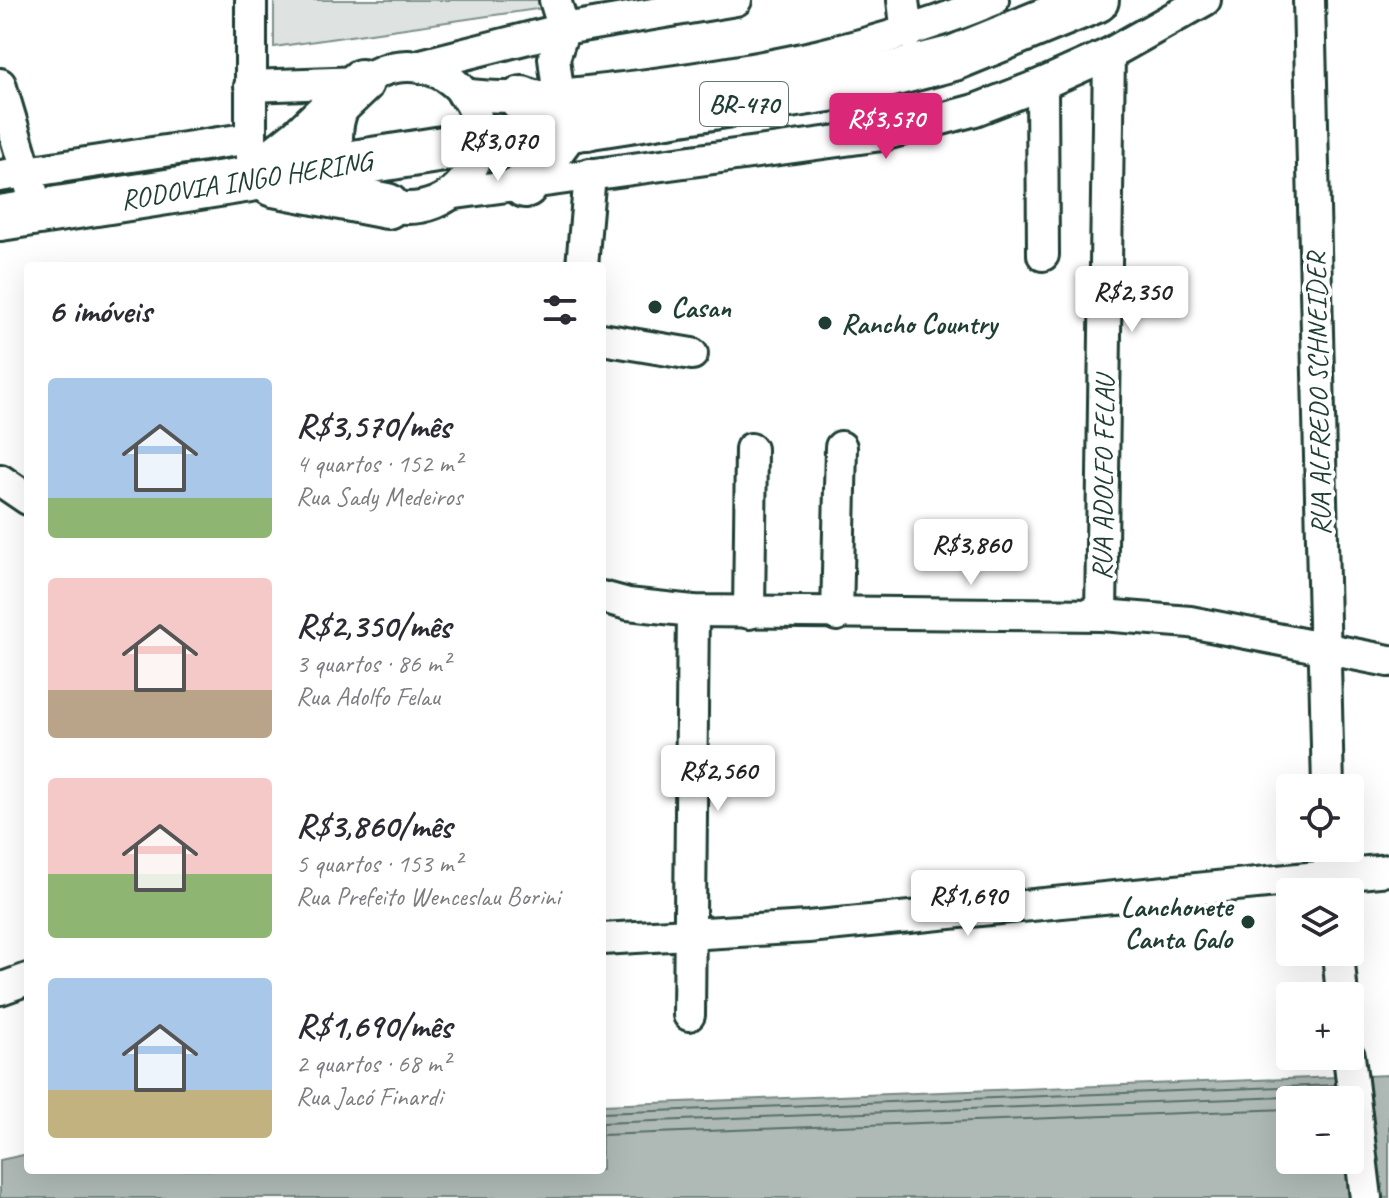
<!DOCTYPE html>
<html lang="pt">
<head>
<meta charset="utf-8">
<style>
	body { margin:0; font-family:Caveat,sans-serif; background:#f7f7f7; color:#2b2b33; height:100vh; display:flex; flex-direction:column; font-size:30px; white-space:nowrap }
	* { box-sizing:border-box; margin:0 }
	p { font-size:26px; color:#7c7c81 }
	.icon { flex:none; width:44px; height:44px; fill:none; stroke:currentColor; stroke-width:2; stroke-linecap:round; stroke-linejoin:round }
	.map { position:relative; flex:1; overflow:hidden }
	.drawer { position:absolute; left:24px; top:262px; width:582px; height:912px; display:flex; flex-direction:column; background:#fff; border-radius:8px; box-shadow:0 8px 32px #0002 }
	.drawer>* { flex:none }
	.tools { position:absolute; left:1276px; top:774px; display:grid; gap:16px }
	.tools a { display:grid; place-items:center; width:88px; height:88px; border-radius:8px; background:#fff; box-shadow:0 8px 32px #0002; font-size:40px }
	.price { position:absolute; translate:-50% -68px; padding:0 18px; border-radius:8px; background:#fff; color:#222; font-size:26px; line-height:52px; filter:drop-shadow(0 2px 4px #0008) }
	.price::after { content:''; position:absolute; left:50%; top:48px; width:24px; height:18px; margin-left:-12px; background:inherit; clip-path:polygon(0 0,100% 0,50% 100%) }
	.price.current { background:#db2777; color:#fff }
	ul { padding:0; list-style:none }
	li { display:flex; align-items:center; gap:24px; height:200px; padding:0 24px }
	li span { display:grid; place-items:center; flex:none; width:224px; height:160px; border-radius:8px; color:#555 }
	li>.icon { margin-inline-start:auto }
	span .icon { width:96px; height:96px; fill:#fffc; stroke-width:1 }
	li b { font-size:34px }
	h2 { display:flex; justify-content:space-between; align-items:center; height:96px; padding:0 24px; font-size:34px }
	.map>svg:first-child { display:block }
	.green { fill:#dee3e2; stroke:#7e908b; stroke-width:2 }
	.water { fill:#afbab7; stroke:#758883; stroke-width:2; fill-rule:evenodd }
	.lines { fill:none; stroke-linecap:round; stroke-linejoin:round }
	.shore { stroke:#596f68; stroke-width:2 }
	.minor-casing { stroke:#1f3d34; stroke-width:36 }
	.highway-casing { stroke:#1f3d34; stroke-width:50 }
	.minor { stroke:#fff; stroke-width:30 }
	.highway { stroke:#fff; stroke-width:44 }
	.poi-dot { fill:#1f3d34; stroke:#fff; stroke-width:3 }
	.labels { text-anchor:middle; dominant-baseline:central; stroke-width:8; stroke-linejoin:round; paint-order:stroke }
	.shield { fill:#fff; stroke:#627771; stroke-width:2 }
	.shield-label { font-size:26px; font-weight:bold; fill:#1f3d34 }
	.street-label { font-size:28px; fill:#1f3d34; stroke:#fff }
	.poi-label { font-size:28px; font-weight:bold; fill:#1f3d34; stroke:#fff; text-anchor:start }
</style>
</head>
<body>
<div class="map">
<svg width="1389" height="1198" viewBox="0 0 1389 1198">
	<rect width="100%" height="100%" fill="#fff"/>
	<filter id="ink" filterUnits="userSpaceOnUse"><feTurbulence type="fractalNoise" baseFrequency=".0125" numOctaves="2"/><feDisplacementMap in="SourceGraphic" scale="16" xChannelSelector="R" yChannelSelector="G"/><feConvolveMatrix kernelMatrix="1 2 1 2 8 2 1 2 1" color-interpolation-filters="sRGB"/></filter>
	<g filter="url(#ink)">
		<!-- green -->
		<path class="green" d="M274,0H542L544,8L274,47Z"/>
		<!-- water -->
		<path class="water" d="M1389,1075V1198H0V1160L28,1154V1170H602V1105ZM1290,1100H1350V1160H1290Z"/>
		<g class="lines">
			<!-- shore -->
			<g class="shore">
				<path d="M602,1113L1335,1085"/>
				<path d="M602,1123L1337,1095"/>
				<path d="M602,1135L1290,1109"/>
			</g>
			<!-- minor casing -->
			<g class="minor-casing">
				<g id="minor">
					<path d="M251,0V157"/>
					<path d="M555,0L564,29L554,58L561,115"/>
					<path d="M903,0L907,34"/>
					<path d="M1309,0L1328,788"/>
					<path d="M421,65L564,29L736,0"/>
					<circle cx="408" cy="137" r="71"/>
					<path d="M0,84L32,191"/>
					<path d="M1042,84L1043,255"/>
					<path d="M250,86L361,82"/>
					<path d="M463,94C523,102 580,93 639,86C765,70 875,49 993,0"/>
					<path d="M0,176L251,138"/>
					<path d="M456,193L882,135L975,110L1042,84L1109,54L1205,0"/>
					<path d="M582,266L590,174"/>
					<path d="M602,339L692,354"/>
					<path d="M0,480L28,499"/>
					<path d="M602,597L628,604L693,611L1101,615L1190,622L1389,661"/>
					<path d="M749,613L751,449"/>
					<path d="M837,615L841,447"/>
					<path d="M1101,615L1109,54"/>
					<path d="M1329,848L1332,892"/>
					<path d="M602,939L808,927L1389,870"/>
					<path d="M1338,952L1342,996"/>
					<path d="M0,989L28,979"/>
					<path d="M689,1015L693,611"/>
					<path d="M1349,1056L1366,1198"/>
				</g>
			</g>
			<!-- highway casing -->
			<g class="highway-casing">
				<g id="highway">
					<path d="M522,99L587,127"/>
					<path d="M253,177L301,139L361,82"/>
					<path d="M273,184L387,206"/>
					<path d="M525,185L565,131"/>
					<path d="M0,218L841,87L954,58L1096,0"/>
				</g>
			</g>
			<!-- minor -->
			<use href="#minor" class="minor"/>
			<!-- highway -->
			<use href="#highway" class="highway"/>
		</g>
	</g>
	<!-- markers -->
	<g class="poi-dot">
		<circle cx="655" cy="307" r="8"/>
		<circle cx="825" cy="323" r="8"/>
		<circle cx="1248" cy="922" r="8"/>
	</g>
	<g class="labels">
		<!-- shield labels -->
		<rect class="shield" x="700" y="82" width="88" height="44" rx="6"/>
		<g class="shield-label">
			<text x="744" y="104">BR-470</text>
		</g>
		<!-- street labels -->
		<g class="street-label">
			<text transform="translate(246 180) rotate(-9)">RODOVIA INGO HERING</text>
			<text transform="translate(1318 394) rotate(-91)">RUA ALFREDO SCHNEIDER</text>
			<text transform="translate(1103 478) rotate(-89)">RUA ADOLFO FELAU</text>
		</g>
		<!-- poi labels -->
		<g class="poi-label">
			<text x="671" y="307">Casan</text>
			<text x="841" y="323">Rancho Country</text>
			<text x="1232" y="906" text-anchor="end">Lanchonete<tspan x="1232" dy="32">Canta Galo</tspan></text>
		</g>
	</g>
</svg>
<div class="tools">
<a><svg class="icon" aria-label="locate" viewBox="0 0 24 24"><circle cx="12" cy="12" r="6"/><path d="M12 2v4M12 18v4M2 12h4M18 12h4"/></svg></a>
<a><svg class="icon" aria-label="layers" viewBox="0 0 24 24"><path d="M12 4l9 5-9 5-9-5zM3 14l9 5 9-5"/></svg></a>
<a>+</a>
<a>−</a>
</div>
<b class="price current" style="left:886px;top:161px">R$3,570</b>
<b class="price" style="left:498px;top:183px">R$3,070</b>
<b class="price" style="left:1132px;top:334px">R$2,350</b>
<b class="price" style="left:971px;top:587px">R$3,860</b>
<b class="price" style="left:718px;top:813px">R$2,560</b>
<b class="price" style="left:968px;top:938px">R$1,690</b>
<section class="drawer">
<h2>6 imóveis<svg class="icon" aria-label="filters" viewBox="0 0 24 24"><path d="M4 7h16M4 17h16"/><circle cx="9" cy="7" r="2"/><circle cx="15" cy="17" r="2"/></svg></h2>
<ul>
<li><span style="background:linear-gradient(#a9c7e8 75%,#8fb573 0)"><svg class="icon" aria-label="home" viewBox="0 0 24 24"><path d="M3 11l9-7 9 7M6 9v11h12V9"/></svg></span><div><b>R$3,570/mês</b><p>4 quartos · 152 m²</p><p>Rua Sady Medeiros</p></div></li>
<li><span style="background:linear-gradient(#f6c9c9 70%,#b9a48a 0)"><svg class="icon" aria-label="home" viewBox="0 0 24 24"><path d="M3 11l9-7 9 7M6 9v11h12V9"/></svg></span><div><b>R$2,350/mês</b><p>3 quartos · 86 m²</p><p>Rua Adolfo Felau</p></div></li>
<li><span style="background:linear-gradient(#f6c9c9 60%,#8fb573 0)"><svg class="icon" aria-label="home" viewBox="0 0 24 24"><path d="M3 11l9-7 9 7M6 9v11h12V9"/></svg></span><div><b>R$3,860/mês</b><p>5 quartos · 153 m²</p><p>Rua Prefeito Wenceslau Borini</p></div></li>
<li><span style="background:linear-gradient(#a9c7e8 70%,#c2b280 0)"><svg class="icon" aria-label="home" viewBox="0 0 24 24"><path d="M3 11l9-7 9 7M6 9v11h12V9"/></svg></span><div><b>R$1,690/mês</b><p>2 quartos · 68 m²</p><p>Rua Jacó Finardi</p></div></li>
</ul>
</section>
</div>
</body>
</html>
